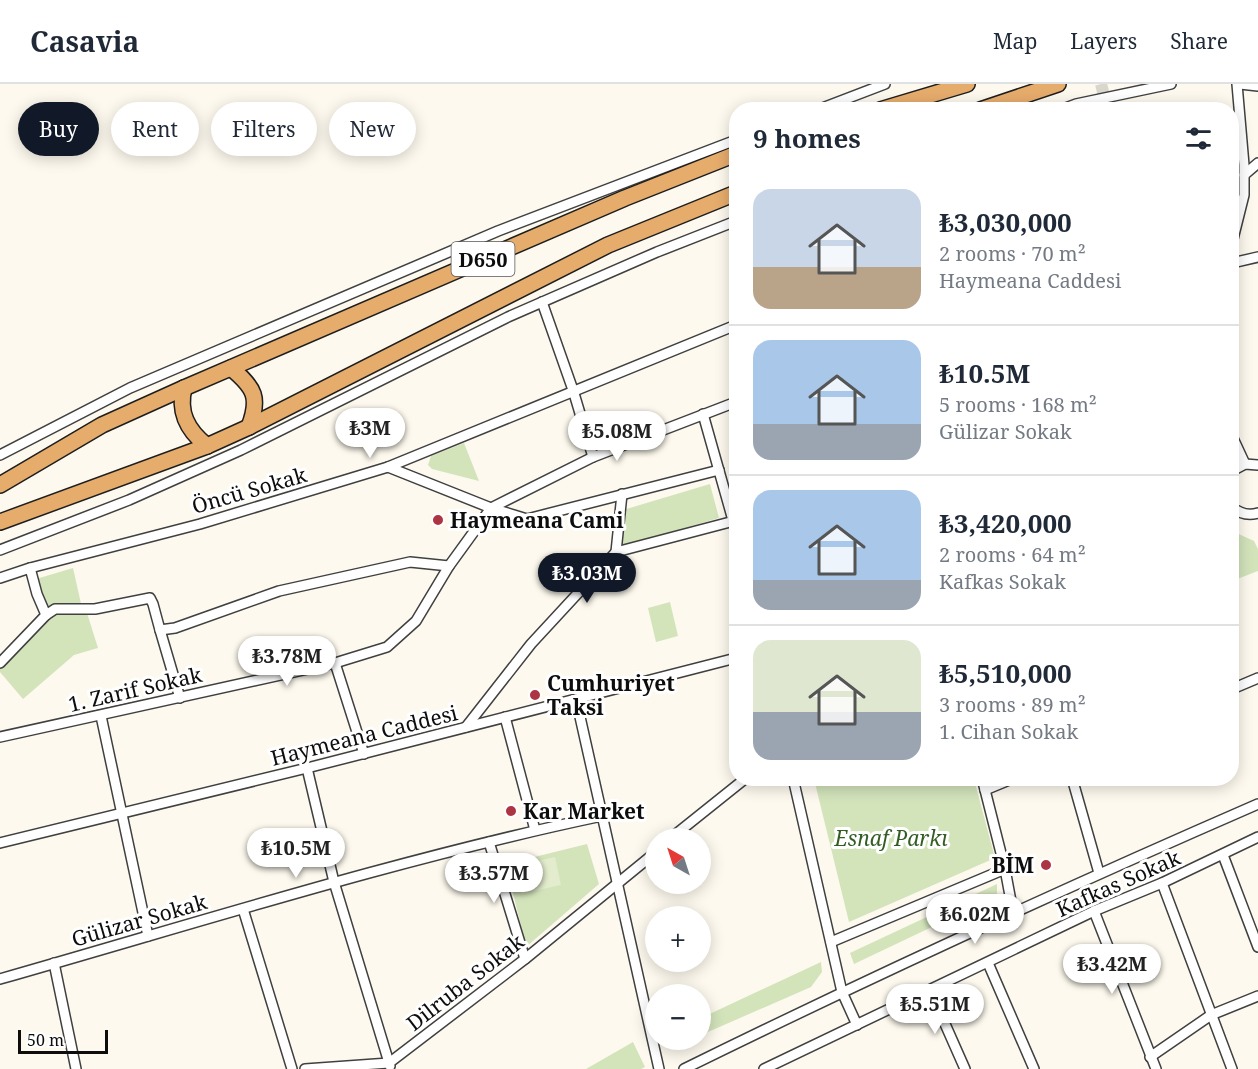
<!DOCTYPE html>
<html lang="en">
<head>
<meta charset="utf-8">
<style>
	body { margin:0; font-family:"Noto Serif",serif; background:#f6f6f7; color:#1f2937; height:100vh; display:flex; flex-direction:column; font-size:22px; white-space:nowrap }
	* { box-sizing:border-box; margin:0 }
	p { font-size:20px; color:#747a83 }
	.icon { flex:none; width:33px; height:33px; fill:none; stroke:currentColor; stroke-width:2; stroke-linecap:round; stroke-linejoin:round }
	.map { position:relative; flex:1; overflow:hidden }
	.details { position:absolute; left:729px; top:18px; width:510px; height:684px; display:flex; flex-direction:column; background:#fff; border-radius:24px; box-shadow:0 3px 15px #0003 }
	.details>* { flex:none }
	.banner { position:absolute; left:18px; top:18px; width:570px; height:54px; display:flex; gap:12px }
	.needle { width:39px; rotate:321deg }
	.fabs { position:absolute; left:645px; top:744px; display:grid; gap:12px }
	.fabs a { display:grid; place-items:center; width:66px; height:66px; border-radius:50%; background:#fff; box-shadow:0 3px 15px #0003; font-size:30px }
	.scale { position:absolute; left:18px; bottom:15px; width:90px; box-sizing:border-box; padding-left:6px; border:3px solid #0d0d0d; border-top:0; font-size:16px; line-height:21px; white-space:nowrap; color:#0d0d0d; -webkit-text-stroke:4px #fff; paint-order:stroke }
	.price { position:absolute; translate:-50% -51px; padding:0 14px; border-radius:21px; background:#fff; color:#222; font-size:20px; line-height:39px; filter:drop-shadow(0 2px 3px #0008) }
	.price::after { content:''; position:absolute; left:50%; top:36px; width:18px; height:14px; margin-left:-9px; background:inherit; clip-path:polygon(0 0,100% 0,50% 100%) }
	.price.on { background:#111827; color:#fff }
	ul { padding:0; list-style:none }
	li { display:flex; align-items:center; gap:18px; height:150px; padding:0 24px }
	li+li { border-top:2px solid #e0e1e3 }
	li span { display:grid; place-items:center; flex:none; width:168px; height:120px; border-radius:18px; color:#555 }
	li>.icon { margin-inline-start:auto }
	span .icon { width:72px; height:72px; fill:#fffc; stroke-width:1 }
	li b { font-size:26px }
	h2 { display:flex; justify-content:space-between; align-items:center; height:72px; padding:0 24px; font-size:26px }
	.chip { padding:0 21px; border-radius:27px; background:#fff; box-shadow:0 3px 15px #0003; font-size:21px; line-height:54px }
	.chip.on { background:#111827; color:#fff }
	header { display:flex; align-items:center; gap:36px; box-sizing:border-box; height:84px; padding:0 30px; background:#fff; border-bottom:2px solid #e0e1e3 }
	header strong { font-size:28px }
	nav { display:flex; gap:33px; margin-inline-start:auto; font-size:21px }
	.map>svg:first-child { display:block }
	.green { fill:#d3e4bb }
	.pitch { fill:#e3eccc }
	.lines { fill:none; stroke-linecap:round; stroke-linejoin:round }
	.tertiary-tunnel { stroke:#d9d6cc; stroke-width:12; stroke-dasharray:12 6; stroke-linecap:butt }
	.minor-casing { stroke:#404040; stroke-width:12 }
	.trunk-casing { stroke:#1e1e1e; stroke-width:18 }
	.minor { stroke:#fff; stroke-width:9 }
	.trunk { stroke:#e6ac6c; stroke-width:15 }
	.poi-dot { fill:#ad3443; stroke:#fff; stroke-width:2 }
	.labels { text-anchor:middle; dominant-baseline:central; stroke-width:6; stroke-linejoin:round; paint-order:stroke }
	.shield { fill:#fff; stroke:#565656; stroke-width:1.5 }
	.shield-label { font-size:20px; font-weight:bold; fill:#0d0d0d }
	.street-label { font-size:21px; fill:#0d0d0d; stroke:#fff }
	.poi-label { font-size:21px; font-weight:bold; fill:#0d0d0d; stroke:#fff; text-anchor:start }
	.park-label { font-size:21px; font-style:italic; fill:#345d24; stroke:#fff }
</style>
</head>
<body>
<header>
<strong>Casavia</strong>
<nav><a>Map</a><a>Layers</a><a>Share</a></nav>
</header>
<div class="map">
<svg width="1258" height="985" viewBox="0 0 1258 985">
	<rect width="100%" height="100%" fill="#fdf9ee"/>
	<!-- green -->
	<g class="green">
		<path d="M464,359L479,397L432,385L428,381L431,372Z"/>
		<path d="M710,400L719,434L620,463L623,426Z"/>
		<path d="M1232,447L1254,457L1258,465V487L1232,497Z"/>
		<path d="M73,484L82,524L47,525L36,495Z"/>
		<path d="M670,518L678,552L656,558L648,524Z"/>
		<path d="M54,529H87L98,564L74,571L23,615L0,588V582Z"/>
		<path d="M814,695H974L995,774L849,838Z"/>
		<path d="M587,760L599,800L526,863L506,780Z"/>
		<path d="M997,800V812L854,880L850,869Z"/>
		<path d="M821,878L822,888L811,903L701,951V934Z"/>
		<path d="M633,958L645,983L641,985H586Z"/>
	</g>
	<!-- pitch -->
	<path class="pitch" d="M555,773L561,801L521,810L515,782Z"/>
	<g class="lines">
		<!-- tertiary-tunnel -->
		<path class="tertiary-tunnel" d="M1101,0L1108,26"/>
		<!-- minor casing -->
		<g class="minor-casing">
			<g id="minor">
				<path d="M1240,0L1258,2"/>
				<path d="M817,26L885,0"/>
				<path d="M1060,26L1076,20L1171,0"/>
				<path d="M1244,91L1258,79"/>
				<path d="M1232,159L1244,111V81L1237,0"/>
				<path d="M1232,179L1258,173"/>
				<path d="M542,218L573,306L593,373"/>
				<path d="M703,330L736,447"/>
				<path d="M1232,352L1245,380"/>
				<path d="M0,371L130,304L498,147L736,56"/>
				<path d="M388,383L491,424L527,435L719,386"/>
				<path d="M1232,387L1245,380L1258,381"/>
				<path d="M1232,423C1239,429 1248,432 1258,429"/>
				<path d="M0,466L129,416L241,366L508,233L657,168L736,137"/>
				<path d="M616,468L622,410"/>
				<path d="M30,484L37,510L46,531"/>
				<path d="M0,494L30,484L200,440L388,383L736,241"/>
				<path d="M160,546L180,614"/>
				<path d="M0,579L46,531L55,525H95L150,514L153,520L160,546L175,544L279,507L410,478L449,482"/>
				<path d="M335,579L364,670"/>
				<path d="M1232,605L1258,594"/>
				<path d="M576,615L659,985"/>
				<path d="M101,632L148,852"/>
				<path d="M505,633L535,746"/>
				<path d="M466,643L531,560L616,468L734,437"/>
				<path d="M0,653L335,579L387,563L416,537L449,482L491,424L593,373L736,318"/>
				<path d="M307,684L334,798L390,982"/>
				<path d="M793,694L842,908L857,941"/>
				<path d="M982,694L1005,785L1013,828"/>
				<path d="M1072,694L1099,789"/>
				<path d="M985,706L1014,694"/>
				<path d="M671,754L746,694"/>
				<path d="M489,758L525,875"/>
				<path d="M0,759L307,684L736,574"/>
				<path d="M1223,771L1258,863"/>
				<path d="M1162,799L1232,985"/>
				<path d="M243,825L292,985"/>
				<path d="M1094,827L1156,985"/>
				<path d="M831,858L1005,785"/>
				<path d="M54,879L76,985"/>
				<path d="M988,879L1034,985"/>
				<path d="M0,895C200,838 398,775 602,732"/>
				<path d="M930,906L965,985"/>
				<path d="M1150,973L1211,931L1258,912"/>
				<path d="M305,985L389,979L525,875L656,768"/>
				<path d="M684,985C873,892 1065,804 1258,720"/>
				<path d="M764,985L1094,827L1162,799L1258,753"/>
			</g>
		</g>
		<!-- trunk casing -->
		<g class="trunk-casing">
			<g id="trunk">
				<path d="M880,26L967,0"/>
				<path d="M980,26L1058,0"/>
				<path d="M231,284C255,304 260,314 249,343"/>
				<path d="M184,304C178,328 187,346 207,362"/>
				<path d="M0,401L102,341L184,304L625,114L736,70"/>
				<path d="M0,438L207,362L249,343L608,161L736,109"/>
			</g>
		</g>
		<!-- minor -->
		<use href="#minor" class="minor"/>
		<!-- trunk -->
		<use href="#trunk" class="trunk"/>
	</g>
	<!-- markers -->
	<g class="poi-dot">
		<circle cx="438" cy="436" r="6"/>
		<circle cx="535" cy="611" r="6"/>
		<circle cx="511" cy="727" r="6"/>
		<circle cx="1046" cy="781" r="6"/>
	</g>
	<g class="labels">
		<!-- shield labels -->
		<rect class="shield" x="451.5" y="158" width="63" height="34" rx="4.5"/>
		<g class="shield-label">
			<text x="483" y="175">D650</text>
		</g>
		<!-- street labels -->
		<g class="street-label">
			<text transform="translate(249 406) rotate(-16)">Öncü Sokak</text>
			<text transform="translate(135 605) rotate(-13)">1. Zarif Sokak</text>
			<text transform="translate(364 651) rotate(-14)">Haymeana Caddesi</text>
			<text transform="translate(1118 799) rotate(-24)">Kafkas Sokak</text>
			<text transform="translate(139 836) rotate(-16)">Gülizar Sokak</text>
			<text transform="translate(465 898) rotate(-38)">Dilruba Sokak</text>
		</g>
		<!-- poi labels -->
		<g class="poi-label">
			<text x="450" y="436">Haymeana Cami</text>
			<text x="547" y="599">Cumhuriyet<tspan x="547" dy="24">Taksi</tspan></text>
			<text x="523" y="727">Kar Market</text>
			<text x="1034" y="781" text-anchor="end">BİM</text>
		</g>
		<!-- park labels -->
		<g class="park-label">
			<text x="891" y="754">Esnaf Parkı</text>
		</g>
	</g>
</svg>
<div class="fabs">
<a><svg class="needle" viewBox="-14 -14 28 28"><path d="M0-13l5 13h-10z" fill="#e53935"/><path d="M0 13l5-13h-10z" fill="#747a83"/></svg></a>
<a>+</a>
<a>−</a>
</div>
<div class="scale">50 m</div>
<b class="price" style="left:370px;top:375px">₺3M</b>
<b class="price" style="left:617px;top:378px">₺5.08M</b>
<b class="price on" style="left:587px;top:520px">₺3.03M</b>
<b class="price" style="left:287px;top:603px">₺3.78M</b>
<b class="price" style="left:296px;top:795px">₺10.5M</b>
<b class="price" style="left:494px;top:820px">₺3.57M</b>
<b class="price" style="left:975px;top:861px">₺6.02M</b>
<b class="price" style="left:1112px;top:911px">₺3.42M</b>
<b class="price" style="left:935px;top:951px">₺5.51M</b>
<div class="banner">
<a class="chip on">Buy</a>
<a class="chip">Rent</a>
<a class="chip">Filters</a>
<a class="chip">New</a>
</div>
<section class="details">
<h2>9 homes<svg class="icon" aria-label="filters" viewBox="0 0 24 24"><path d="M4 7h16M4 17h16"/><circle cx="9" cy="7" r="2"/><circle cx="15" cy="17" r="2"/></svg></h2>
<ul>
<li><span style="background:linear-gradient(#c9d6e8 65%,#b9a48a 0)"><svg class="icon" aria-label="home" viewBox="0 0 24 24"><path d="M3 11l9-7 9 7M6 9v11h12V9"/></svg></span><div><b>₺3,030,000</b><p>2 rooms · 70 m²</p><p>Haymeana Caddesi</p></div></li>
<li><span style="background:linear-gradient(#a9c7e8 70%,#9aa5b1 0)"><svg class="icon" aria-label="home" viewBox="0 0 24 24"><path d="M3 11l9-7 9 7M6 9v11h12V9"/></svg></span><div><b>₺10.5M</b><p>5 rooms · 168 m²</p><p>Gülizar Sokak</p></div></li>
<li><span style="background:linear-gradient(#a9c7e8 75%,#9aa5b1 0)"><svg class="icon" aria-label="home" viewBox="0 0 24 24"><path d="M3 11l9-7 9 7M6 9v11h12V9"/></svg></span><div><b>₺3,420,000</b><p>2 rooms · 64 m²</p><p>Kafkas Sokak</p></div></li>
<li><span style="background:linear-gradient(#dfe7d0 60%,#9aa5b1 0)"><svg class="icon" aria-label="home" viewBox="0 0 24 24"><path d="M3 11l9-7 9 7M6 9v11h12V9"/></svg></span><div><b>₺5,510,000</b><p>3 rooms · 89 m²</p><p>1. Cihan Sokak</p></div></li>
</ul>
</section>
</div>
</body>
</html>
